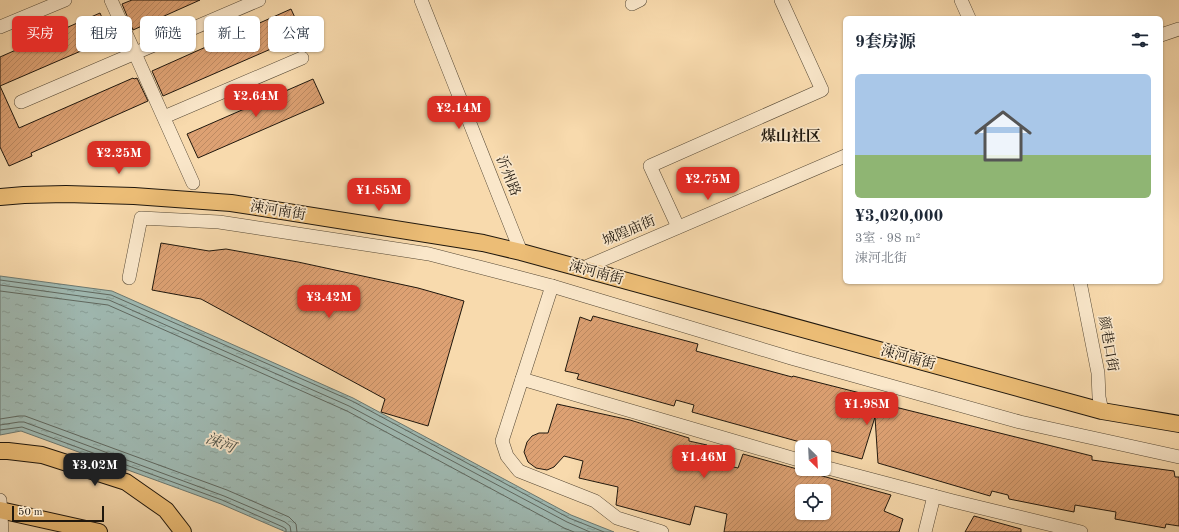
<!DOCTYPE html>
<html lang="zh">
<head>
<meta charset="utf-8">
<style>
	body { margin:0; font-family:"Old Standard TT","Noto Serif SC",serif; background:#f6f6f7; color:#1f2937; height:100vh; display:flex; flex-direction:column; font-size:15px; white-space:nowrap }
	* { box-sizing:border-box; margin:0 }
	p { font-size:13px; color:#747a83 }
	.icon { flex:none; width:22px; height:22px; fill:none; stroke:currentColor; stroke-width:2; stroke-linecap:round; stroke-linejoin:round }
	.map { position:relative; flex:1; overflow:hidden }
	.sheet { position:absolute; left:843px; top:16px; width:320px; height:268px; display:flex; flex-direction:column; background:#fff; border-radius:6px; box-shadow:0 1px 3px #0004 }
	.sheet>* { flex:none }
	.hud { position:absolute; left:12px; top:16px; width:380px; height:36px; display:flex; gap:8px }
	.needle { width:26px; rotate:156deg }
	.controls { position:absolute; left:795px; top:440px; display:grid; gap:8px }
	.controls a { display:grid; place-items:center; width:36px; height:36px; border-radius:6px; background:#fff; box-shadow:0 1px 3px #0004; font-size:20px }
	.scale { position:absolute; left:12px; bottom:10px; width:92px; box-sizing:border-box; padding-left:4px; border:2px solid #1f170d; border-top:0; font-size:11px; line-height:14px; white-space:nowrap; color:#1f170d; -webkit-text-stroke:3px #fae7ca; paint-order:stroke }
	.price { position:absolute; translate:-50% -34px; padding:0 9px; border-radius:8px; background:#d93025; color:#fff; font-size:13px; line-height:26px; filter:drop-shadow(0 1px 2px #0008) }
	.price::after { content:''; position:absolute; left:50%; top:24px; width:12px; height:9px; margin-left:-6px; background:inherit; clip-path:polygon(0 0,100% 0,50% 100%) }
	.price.current { background:#222; color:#fff }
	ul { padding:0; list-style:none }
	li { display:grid; align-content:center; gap:8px; height:212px; padding:0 12px }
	li span { display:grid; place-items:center; height:124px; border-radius:6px; color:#555 }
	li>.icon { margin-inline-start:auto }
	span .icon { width:72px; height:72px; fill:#fffc; stroke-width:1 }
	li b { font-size:17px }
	h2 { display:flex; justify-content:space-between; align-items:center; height:48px; padding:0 12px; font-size:17px }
	.tag { padding:0 14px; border-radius:6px; background:#fff; box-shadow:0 1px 3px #0004; font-size:14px; line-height:36px }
	.tag.current { background:#d93025; color:#fff }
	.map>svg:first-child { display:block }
	.water { fill:url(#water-ripples); stroke:#6c7870 }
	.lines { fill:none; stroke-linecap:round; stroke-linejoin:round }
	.shore { stroke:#5f6860; stroke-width:1 }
	.building { fill:url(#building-hatch); stroke:#1f170d; fill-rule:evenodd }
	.minor-casing { stroke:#554835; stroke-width:14 }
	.major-casing { stroke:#1f170d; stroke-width:18 }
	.minor { stroke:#fae7ca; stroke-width:13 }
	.major { stroke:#ecbd76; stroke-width:16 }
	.labels { text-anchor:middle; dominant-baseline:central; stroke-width:3.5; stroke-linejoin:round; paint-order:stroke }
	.street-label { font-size:14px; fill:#1f170d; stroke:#fae7ca }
	.neighbourhood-label { font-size:15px; font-weight:bold; fill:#1f170d; stroke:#fae7ca }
	.water-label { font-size:15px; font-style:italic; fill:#4c5047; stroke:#fae7ca }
</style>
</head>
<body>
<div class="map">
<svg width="1179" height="532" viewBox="0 0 1179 532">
	<defs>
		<pattern id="water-ripples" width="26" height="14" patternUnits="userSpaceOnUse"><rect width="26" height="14" fill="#9fb9b2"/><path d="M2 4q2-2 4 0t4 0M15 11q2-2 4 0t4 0" fill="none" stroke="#889e98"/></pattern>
		<pattern id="building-hatch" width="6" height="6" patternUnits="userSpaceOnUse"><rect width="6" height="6" fill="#dda173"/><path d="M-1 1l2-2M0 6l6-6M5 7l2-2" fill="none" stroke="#bd8a62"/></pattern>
	</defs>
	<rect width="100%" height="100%" fill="#f8daad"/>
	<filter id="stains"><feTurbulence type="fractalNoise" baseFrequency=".005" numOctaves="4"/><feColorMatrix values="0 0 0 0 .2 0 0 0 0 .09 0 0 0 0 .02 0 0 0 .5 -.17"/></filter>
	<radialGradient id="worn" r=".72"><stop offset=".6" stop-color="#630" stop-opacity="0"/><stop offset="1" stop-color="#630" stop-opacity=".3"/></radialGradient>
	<!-- water -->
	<path class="water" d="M0,276L112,291L353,398L571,515L614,532H286L221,504L21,431L0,435Z"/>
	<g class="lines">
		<!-- shore -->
		<g class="shore">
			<path d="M0,280L111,295L352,401L569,518L604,532"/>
			<path d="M0,285L109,300L349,406L567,522L590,532"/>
			<path d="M0,291L108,305L347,411L564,528L574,532"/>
			<path d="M0,419L19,416H25L227,490L289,517L296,524L297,532"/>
			<path d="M0,425L19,422H24L224,496L285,522L290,526L291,532"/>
			<path d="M0,430L22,427L222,500L283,527L286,529V532"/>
		</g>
	</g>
	<!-- building -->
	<g class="building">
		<path d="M132,0H200L133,30L122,4Z"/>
		<path d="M291,9L303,35L163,96L152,71Z"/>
		<path d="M100,13L111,38L0,86L19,128L133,78L134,79L137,78L148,101L31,153L32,156L9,166L0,147V57Z"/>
		<path d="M313,79L324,103L198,158L187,134Z"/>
		<path d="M161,243L209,251L226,249L298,262L418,288L464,301L428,426L381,412L385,399L201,299L152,290Z"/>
		<path d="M593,316L698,344L696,351L792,377L793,376L880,398L879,403L1092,456V460L1174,471L1175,477H1179V526L1166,524L1165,528L1115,519L1116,512L1075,505L1074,512L1009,499L1008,495L992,491L990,496L878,463L875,417L862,459L824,449V447H818L692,412L694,405L676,400L674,406L577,379L579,374L565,371L580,317L591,321Z"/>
		<path d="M557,404L630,420L689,438V441L707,445L704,460L738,468L743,454L891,495L884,511L903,519L899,532H724L727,514L695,506L690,525L616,505L618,487L579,478L583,461L564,456L554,467L547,470L536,468L528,462L524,452L527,442L532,436L539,433H548ZM802,491H824V513H802Z"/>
		<path d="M974,516L1021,529V532H965Z"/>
	</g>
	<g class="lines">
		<!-- minor casing -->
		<g class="minor-casing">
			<g id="minor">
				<path d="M111,0L193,183"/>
				<path d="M421,0L521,252"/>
				<path d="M961,0L969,18"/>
				<path d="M632,4L640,0"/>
				<path d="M0,27L65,0"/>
				<path d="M1161,35L1179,29"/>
				<path d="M21,102L259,0"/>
				<path d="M164,117L302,58"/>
				<path d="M678,227L650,166L822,90L781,0"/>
				<path d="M581,269L845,156"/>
				<path d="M129,278L141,218L219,222L429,254L552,286L791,358L1020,422L1179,457"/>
				<path d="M1080,282L1098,373L1099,397L1102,411"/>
				<path d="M552,286L502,441L507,456L519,471L595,501L617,518L662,532"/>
				<path d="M522,379L802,461"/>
				<path d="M824,467L953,501L1081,532"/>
				<path d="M0,500L2,532"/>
				<path d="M925,532L934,496"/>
			</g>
		</g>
		<!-- major casing -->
		<g class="major-casing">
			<g id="major">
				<path d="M0,197L24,195L66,194L134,196L231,203L483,243L521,252L1102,411L1179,424"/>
				<path d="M0,451H8L42,455L126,482L166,510L183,532"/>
				<path d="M0,510L99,532"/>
			</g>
		</g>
		<!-- minor -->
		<use href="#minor" class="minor"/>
		<!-- major -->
		<use href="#major" class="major"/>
	</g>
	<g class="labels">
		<!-- street labels -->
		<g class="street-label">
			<text transform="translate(508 176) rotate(68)">沂州路</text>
			<text transform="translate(278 211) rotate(9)">涑河南街</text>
			<text transform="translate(629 231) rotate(-23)">城隍庙街</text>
			<text transform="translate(596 273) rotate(15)">涑河南街</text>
			<text transform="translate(1108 344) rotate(80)">颜巷口街</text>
			<text transform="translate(908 358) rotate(15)">涑河南街</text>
		</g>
		<!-- neighbourhood labels -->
		<g class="neighbourhood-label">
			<text x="791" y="137">煤山社区</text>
		</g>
		<!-- water labels -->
		<g class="water-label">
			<text transform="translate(220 444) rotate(22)">涑河</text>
		</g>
	</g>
	<rect width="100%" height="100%" filter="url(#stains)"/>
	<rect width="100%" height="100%" fill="url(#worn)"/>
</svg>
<div class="controls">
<a><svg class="needle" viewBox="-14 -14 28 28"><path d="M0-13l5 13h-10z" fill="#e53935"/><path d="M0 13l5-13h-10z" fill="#747a83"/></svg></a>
<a><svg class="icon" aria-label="locate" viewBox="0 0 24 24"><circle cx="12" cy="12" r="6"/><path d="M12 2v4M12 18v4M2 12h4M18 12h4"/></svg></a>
</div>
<div class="scale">50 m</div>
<b class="price" style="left:256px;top:118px">¥2.64M</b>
<b class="price" style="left:459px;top:130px">¥2.14M</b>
<b class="price" style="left:119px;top:175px">¥2.25M</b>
<b class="price" style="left:708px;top:201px">¥2.75M</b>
<b class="price" style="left:379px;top:212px">¥1.85M</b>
<b class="price" style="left:329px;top:319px">¥3.42M</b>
<b class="price" style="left:867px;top:426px">¥1.98M</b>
<b class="price" style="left:704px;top:479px">¥1.46M</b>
<b class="price current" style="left:95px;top:487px">¥3.02M</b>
<div class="hud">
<a class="tag current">买房</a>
<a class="tag">租房</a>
<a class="tag">筛选</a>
<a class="tag">新上</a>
<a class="tag">公寓</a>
</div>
<section class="sheet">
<h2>9套房源<svg class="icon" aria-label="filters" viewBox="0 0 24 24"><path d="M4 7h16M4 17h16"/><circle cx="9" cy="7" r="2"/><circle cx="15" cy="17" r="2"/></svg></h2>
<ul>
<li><span style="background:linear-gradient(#a9c7e8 65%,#8fb573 0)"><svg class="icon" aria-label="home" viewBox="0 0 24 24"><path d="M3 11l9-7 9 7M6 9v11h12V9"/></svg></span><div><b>¥3,020,000</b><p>3室 · 98 m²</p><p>涑河北街</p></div></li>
</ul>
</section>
</div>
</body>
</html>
